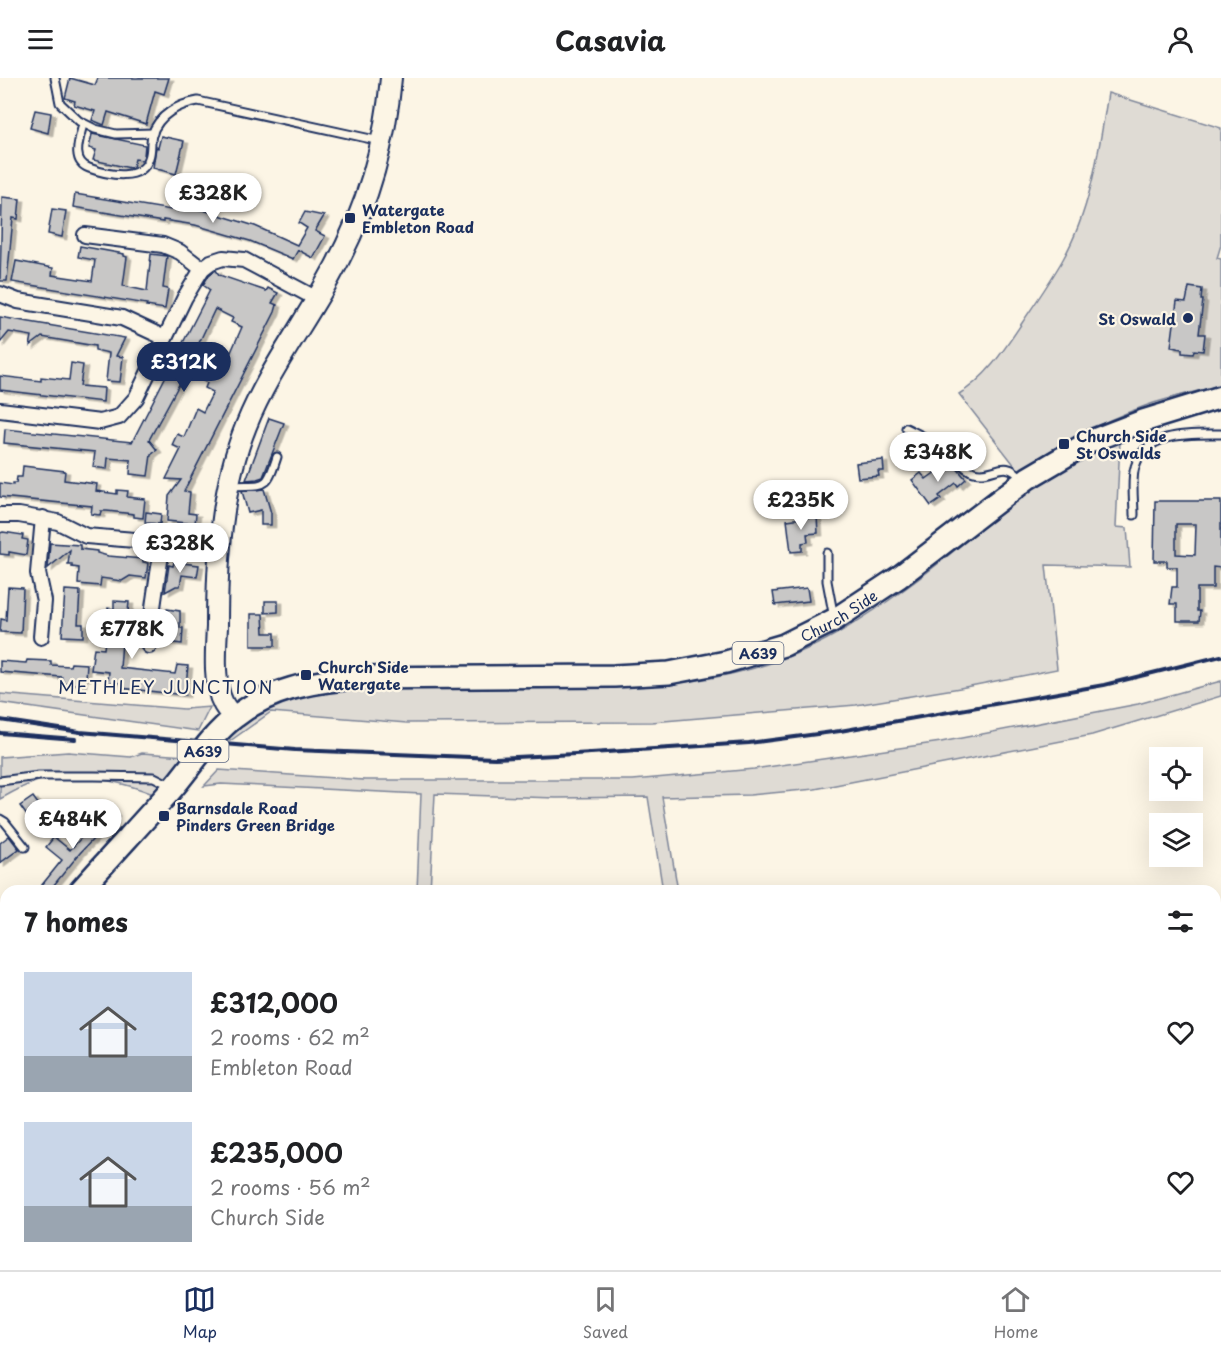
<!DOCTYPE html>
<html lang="en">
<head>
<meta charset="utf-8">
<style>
	body { margin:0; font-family:"Playpen Sans",sans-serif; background:#f2f2f2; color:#202124; height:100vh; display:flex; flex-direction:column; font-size:22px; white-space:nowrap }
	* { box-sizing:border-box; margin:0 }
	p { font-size:20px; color:#757577 }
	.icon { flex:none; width:33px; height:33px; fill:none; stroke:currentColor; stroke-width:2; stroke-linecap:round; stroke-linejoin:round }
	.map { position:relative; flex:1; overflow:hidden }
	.panel { position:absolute; left:0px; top:807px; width:1221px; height:386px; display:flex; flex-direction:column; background:#fff; border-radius:18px 18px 0 0; box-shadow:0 6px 24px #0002 }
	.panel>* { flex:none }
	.controls { position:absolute; left:1149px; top:669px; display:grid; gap:12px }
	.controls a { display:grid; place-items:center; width:54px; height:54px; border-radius:0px; background:#fff; box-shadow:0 6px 24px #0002; font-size:30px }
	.price { position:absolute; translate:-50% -51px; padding:0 14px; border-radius:21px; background:#fff; color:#222; font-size:20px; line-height:39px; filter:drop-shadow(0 2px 3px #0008) }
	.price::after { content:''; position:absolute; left:50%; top:36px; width:18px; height:14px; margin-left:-9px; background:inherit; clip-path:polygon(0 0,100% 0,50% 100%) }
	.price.on { background:#1b2f5e; color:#fff }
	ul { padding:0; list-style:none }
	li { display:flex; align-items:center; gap:18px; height:150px; padding:0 24px }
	li span { display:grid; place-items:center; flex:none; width:168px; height:120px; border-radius:0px; color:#555 }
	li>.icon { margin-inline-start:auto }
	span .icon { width:72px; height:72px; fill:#fffc; stroke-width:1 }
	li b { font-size:26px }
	h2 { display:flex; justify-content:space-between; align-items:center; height:72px; padding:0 24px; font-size:26px }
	header { display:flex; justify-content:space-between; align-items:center; height:78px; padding:0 24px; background:#fff; font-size:27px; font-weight:700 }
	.dock { display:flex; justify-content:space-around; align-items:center; height:84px; border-top:2px solid #e0e0e0; background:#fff; font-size:16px; color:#757577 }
	.dock a { display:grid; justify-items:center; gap:3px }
	.dock .on { color:#1b2f5e }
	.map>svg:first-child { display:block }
	.green { fill:#dfdbd4; stroke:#7d8599; stroke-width:1.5 }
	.building { fill:#c8c7c6; stroke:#1b2f5e; stroke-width:1.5; fill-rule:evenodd; filter:url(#shadow) }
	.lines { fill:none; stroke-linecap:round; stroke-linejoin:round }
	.service-casing { stroke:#1b2f5e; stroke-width:11 }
	.minor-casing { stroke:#1b2f5e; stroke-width:18 }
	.secondary-casing { stroke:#1b2f5e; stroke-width:24 }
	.primary-casing { stroke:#1b2f5e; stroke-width:26 }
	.service { stroke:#fcf5e5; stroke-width:7 }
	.minor { stroke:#fcf5e5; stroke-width:14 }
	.secondary { stroke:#fcf5e5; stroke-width:20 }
	.primary { stroke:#fcf5e5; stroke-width:21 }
	.rail { stroke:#1b2f5e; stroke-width:4 }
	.poi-dot { fill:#1b2f5e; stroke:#fcf5e5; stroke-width:2 }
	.labels { text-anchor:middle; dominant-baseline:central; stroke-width:4.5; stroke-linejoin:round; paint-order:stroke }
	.shield { fill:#fcf5e5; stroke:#5e6a86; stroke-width:1.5 }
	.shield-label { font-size:14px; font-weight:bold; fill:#1b2f5e }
	.poi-label { font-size:15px; font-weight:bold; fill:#1b2f5e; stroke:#fcf5e5; text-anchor:start }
	.street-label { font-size:15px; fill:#1b2f5e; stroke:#fcf5e5 }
	.quarter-label { font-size:18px; letter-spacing:1.5px; fill:#1b2f5e; stroke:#fcf5e5 }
</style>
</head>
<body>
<header><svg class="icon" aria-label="menu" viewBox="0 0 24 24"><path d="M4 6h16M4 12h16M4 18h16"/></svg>Casavia<svg class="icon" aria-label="person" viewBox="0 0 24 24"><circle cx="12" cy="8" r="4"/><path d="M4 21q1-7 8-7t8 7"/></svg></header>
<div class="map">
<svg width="1221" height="1192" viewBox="0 0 1221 1192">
	<defs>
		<filter id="shadow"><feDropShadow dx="4.5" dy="2.5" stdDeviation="0" flood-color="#0004"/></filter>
	</defs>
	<rect width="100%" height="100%" fill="#fcf5e5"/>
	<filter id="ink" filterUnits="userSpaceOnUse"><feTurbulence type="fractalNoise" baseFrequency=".0167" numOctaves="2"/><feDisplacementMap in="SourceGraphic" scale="12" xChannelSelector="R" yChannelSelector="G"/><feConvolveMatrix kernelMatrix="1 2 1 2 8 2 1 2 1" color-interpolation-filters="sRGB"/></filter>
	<g filter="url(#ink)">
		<!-- green -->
		<g class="green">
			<path d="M1108,15L1221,50V167L1217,180L1221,181V307C1196,314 1170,319 1145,328C1101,344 1058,366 1019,393L959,316C987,299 1004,272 1022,245C1036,224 1050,204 1062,183C1091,132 1099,72 1108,15Z"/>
			<path d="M1120,363L1116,449L1127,450L1130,489L1046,487L1057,591L960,610L856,627L652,644L407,645L271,634L230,663H225C262,626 299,615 351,610C410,611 469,610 528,610C641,610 749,611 848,549C886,526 921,500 955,472C1006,431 1057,384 1120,363Z"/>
			<path d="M1221,603V618L1092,657L815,711L750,717L662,719L678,813H663L648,719L556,720L435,716L430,813H417L421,716L221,706L204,708L219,692L364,702H633L754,691L941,664L1138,626Z"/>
			<path d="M0,616L184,631L210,629L198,653L0,625Z"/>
			<path d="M68,674L131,679L142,675L185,678L165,705L153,716C120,703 83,696 47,701C30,704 15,713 0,721V679Z"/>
		</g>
		<!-- building -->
		<g class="building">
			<path d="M70,0L95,7L98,0H169L164,16L155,13L146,46L108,34L104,47L92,42L95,33L74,27L75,23L65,20Z"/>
			<path d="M35,32L51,35L48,55L30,50Z"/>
			<path d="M92,56L145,67L144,78L142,82L135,81L133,89L130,90L93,82L96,72L89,70Z"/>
			<path d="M161,58L184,63L176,96L153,90L156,69L158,70Z"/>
			<path d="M75,116L171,132L172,128L203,132L255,148L297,167L307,150L299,145L305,134L324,138L315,153L325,158L313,180L298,172L293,181L250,163L195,147L163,142V144L73,129Z"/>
			<path d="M2,119L20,121L18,141L13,140L7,203H0Z"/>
			<path d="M52,131L66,133L62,159L48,156Z"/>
			<path d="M80,168L124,176V178L127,179L123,208L147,213L151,176L167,178L163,210L168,211L165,231L146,228L147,226L12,204L16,183L53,190L52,197L92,203L95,182L78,179Z"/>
			<path d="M216,192L219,197L266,213L268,210L278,215L272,225L277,227L275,234L184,413L190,414L188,435L196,436L195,446L167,443L169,418L181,402L166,401L181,371L172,367L177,356L184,359L196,330L203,334L213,314L205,310L207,305L203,303L219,268L231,274L242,249L231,244L233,240L215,231L182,301L149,362L157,372L151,377L148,398L130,396L131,382L108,380L107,391L93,389L95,374L4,365L5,351L132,364L210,212L203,207L209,197Z"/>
			<path d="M1189,209L1202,211L1201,222H1203L1199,256H1205L1203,273L1194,272L1193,276L1182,275V271L1171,269L1177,223L1186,224Z"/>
			<path d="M0,239L125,260L116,278L123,279L120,304L106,303L109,275L95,272V268L42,259L30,268L32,258L9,254L0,265Z"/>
			<path d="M71,285L83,287L80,308L104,310L103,324L0,312V298L41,303V299L69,302Z"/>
			<path d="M269,340L284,345L263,399L257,401L246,402Z"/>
			<path d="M883,382L884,393H878L879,398L858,400L856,385Z"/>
			<path d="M948,385L952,390L955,388L966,401L958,408L956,405L939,418L941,421L931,428L912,402L921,395L926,401Z"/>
			<path d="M23,388L65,393L64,402L97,406L96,413L117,416V412L128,413L127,419L145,421L143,440L134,439V436L107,433H101L100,437L91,436L92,428L0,419V405L13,407V405H16L17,399H22Z"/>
			<path d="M264,411L271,435V447H261V432L248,435L242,413Z"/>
			<path d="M1155,423H1221V490L1213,489V510H1197V533H1200L1199,543H1177V526H1170L1172,509H1177V489H1167V483H1154ZM1176,446H1196L1195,477L1176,476Z"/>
			<path d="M146,434L161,436L160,446L145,445Z"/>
			<path d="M817,438L818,455L807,456L808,464L802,465V473L791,474L787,442Z"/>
			<path d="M3,454L23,457L22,461L28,462L26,477L9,474V477L0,476V455Z"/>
			<path d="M50,465L80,467V471L97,473V475L108,478L143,481V484L148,485L146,500L130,498L122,503L101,500L100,508L78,506L79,490L72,489V486H68L70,472L48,490Z"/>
			<path d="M174,484L199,487L197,499L182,497L180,508H176L165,514L169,487L173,488Z"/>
			<path d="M8,509L23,510L21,555L0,554L1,541L6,542Z"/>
			<path d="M807,510L809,523L775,527L773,514Z"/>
			<path d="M65,512L80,513L78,546H83V559L62,558Z"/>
			<path d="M114,523L129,524L125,564H122L120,590L175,596L177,587L188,588L185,617L121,610L122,605L108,604L109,594L91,592L94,570L104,571L108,530L114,531Z"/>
			<path d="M265,523H278V534L265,535Z"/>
			<path d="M167,531L180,533V550H183L182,566L166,564L168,548H165Z"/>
			<path d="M251,536H263L264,555H275V568H251Z"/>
			<path d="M27,582L51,583V587L70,588L71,585L87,586L86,600H83L82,606H65L62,599L0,594V583L26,585Z"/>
			<path d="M33,719L44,734L46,732L56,747L43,756L32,740L30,742L20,728Z"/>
			<path d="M108,730L115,736L111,742L80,775L49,813H37L62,782L46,769L54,759L70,772Z"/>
			<path d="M9,758L19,771L0,785V765Z"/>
		</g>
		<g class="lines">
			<!-- service casing -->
			<g class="service-casing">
				<g id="service">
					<path d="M55,0L60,25L79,43L95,51L116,56L153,55"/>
					<path d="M83,46C80,60 70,83 89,90C108,97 142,104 149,80C152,72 150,64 152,57C158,37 179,26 198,23L380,63"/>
					<path d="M906,350C920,357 935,364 948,373C957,379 964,392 974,394C994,400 1004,378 1022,401"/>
					<path d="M231,408C266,406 266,413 277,379"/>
					<path d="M1134,437C1134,424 1131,401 1135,389C1145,353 1191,356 1221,356"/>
					<path d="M827,475V503L834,540"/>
					<path d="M0,703L39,698H94L154,699L172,708"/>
					<path d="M0,741L5,744L25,769"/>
					<path d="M0,895L6,888"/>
				</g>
			</g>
			<!-- minor casing -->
			<g class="minor-casing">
				<g id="minor">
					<path d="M85,157L163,167L180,174L202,191"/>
					<path d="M0,216L18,223L122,240L165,260"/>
					<path d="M0,332L100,344L119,339L136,320L185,219L202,191L211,184L223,180L244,182L317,221"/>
					<path d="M0,437H19L58,444L86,458L220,469"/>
					<path d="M41,559L44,523L38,495L43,440"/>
					<path d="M149,568C151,533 158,498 163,464"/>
				</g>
			</g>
			<!-- secondary casing -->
			<g class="secondary-casing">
				<path id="secondary" d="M234,639C230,635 225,630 223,625C213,607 216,569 217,549C217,483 221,410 246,348C267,296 301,250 328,202C364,139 385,72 391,0"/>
			</g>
			<!-- primary casing -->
			<g class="primary-casing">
				<g id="primary">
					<path id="s1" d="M80,813C110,779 142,745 172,711C192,688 210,658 235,639C270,611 311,604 354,600L614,598L669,595L726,584L784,567L834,542L899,499L1028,400L1091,363L1143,343L1221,319"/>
					<path d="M0,946L6,931"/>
				</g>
			</g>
			<!-- service -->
			<use href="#service" class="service"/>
			<!-- minor -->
			<use href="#minor" class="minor"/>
			<!-- secondary -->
			<use href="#secondary" class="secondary"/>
			<!-- primary -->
			<use href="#primary" class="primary"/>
			<!-- rail -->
			<g class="rail">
				<path d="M0,642L80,654L295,672L495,680L575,676L749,665L840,653L1104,607L1221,578"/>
				<path d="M0,655L75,661"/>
			</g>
		</g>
	</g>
	<!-- markers -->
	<g class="poi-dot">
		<rect x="344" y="134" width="12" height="12" rx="3"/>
		<circle cx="1188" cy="240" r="6"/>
		<rect x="1058" y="360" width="12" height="12" rx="3"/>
		<rect x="300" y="591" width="12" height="12" rx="3"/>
		<rect x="158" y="732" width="12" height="12" rx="3"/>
	</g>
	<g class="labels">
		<!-- shield labels -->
		<g class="shield">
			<rect x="732.5" y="564" width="51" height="22" rx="4.5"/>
			<rect x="177.5" y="662" width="51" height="22" rx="4.5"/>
		</g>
		<g class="shield-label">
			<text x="758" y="575">A639</text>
			<text x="203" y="673">A639</text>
		</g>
		<!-- poi labels -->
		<g class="poi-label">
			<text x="362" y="131">Watergate<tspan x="362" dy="17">Embleton Road</tspan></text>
			<text x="1176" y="240" text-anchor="end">St Oswald</text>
			<text x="1076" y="357">Church Side<tspan x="1076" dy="17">St Oswalds</tspan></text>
			<text x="318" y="588">Church Side<tspan x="318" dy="17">Watergate</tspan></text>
			<text x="176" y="729">Barnsdale Road<tspan x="176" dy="17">Pinders Green Bridge</tspan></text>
		</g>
		<!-- street labels -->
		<g class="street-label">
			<text stroke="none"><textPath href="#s1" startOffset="856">Church Side</textPath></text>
		</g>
		<!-- quarter labels -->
		<g class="quarter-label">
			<text x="166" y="608">METHLEY JUNCTION</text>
		</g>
	</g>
</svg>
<div class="controls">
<a><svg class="icon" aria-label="locate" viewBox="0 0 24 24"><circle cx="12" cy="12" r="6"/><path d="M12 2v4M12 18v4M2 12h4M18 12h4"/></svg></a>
<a><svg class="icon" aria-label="layers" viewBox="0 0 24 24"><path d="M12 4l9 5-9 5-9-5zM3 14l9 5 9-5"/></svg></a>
</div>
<b class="price" style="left:213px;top:146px">£328K</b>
<b class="price on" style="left:184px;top:315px">£312K</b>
<b class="price" style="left:938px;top:405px">£348K</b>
<b class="price" style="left:801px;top:453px">£235K</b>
<b class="price" style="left:180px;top:496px">£328K</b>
<b class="price" style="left:132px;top:582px">£778K</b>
<b class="price" style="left:73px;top:772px">£484K</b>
<section class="panel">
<h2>7 homes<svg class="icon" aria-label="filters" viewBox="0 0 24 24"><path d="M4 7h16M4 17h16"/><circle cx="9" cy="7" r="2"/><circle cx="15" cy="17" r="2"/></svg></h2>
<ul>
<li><span style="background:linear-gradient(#c9d6e8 70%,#9aa5b1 0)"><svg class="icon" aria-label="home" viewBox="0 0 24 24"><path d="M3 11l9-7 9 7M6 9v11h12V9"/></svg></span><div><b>£312,000</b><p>2 rooms · 62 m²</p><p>Embleton Road</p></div><svg class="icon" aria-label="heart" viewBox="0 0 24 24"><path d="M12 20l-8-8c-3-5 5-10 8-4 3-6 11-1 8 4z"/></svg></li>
<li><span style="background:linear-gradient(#c9d6e8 70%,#9aa5b1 0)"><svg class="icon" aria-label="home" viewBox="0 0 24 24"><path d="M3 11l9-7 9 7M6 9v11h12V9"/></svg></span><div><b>£235,000</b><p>2 rooms · 56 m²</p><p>Church Side</p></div><svg class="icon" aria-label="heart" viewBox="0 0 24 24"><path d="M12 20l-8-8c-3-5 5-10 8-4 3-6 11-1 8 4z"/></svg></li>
</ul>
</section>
</div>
<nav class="dock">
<a class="on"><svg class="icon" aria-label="map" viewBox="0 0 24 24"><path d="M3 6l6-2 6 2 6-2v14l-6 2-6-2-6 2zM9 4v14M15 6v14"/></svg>Map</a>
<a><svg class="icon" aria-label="saved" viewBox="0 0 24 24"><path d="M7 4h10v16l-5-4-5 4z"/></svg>Saved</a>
<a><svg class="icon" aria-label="home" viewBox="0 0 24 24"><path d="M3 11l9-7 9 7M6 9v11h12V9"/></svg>Home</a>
</nav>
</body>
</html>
